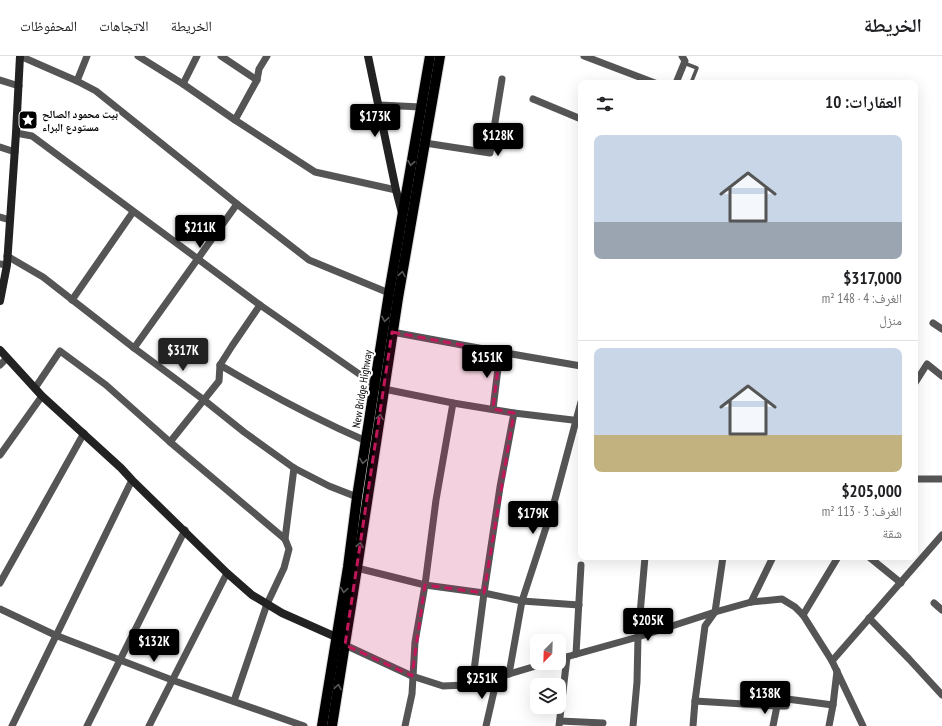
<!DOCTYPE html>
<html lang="ar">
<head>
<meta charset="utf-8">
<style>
	body { margin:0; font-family:"PT Sans Narrow","Noto Naskh Arabic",sans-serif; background:#f6f6f6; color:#202124; direction:rtl; height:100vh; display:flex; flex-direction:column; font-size:15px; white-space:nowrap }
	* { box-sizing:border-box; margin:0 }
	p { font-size:13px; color:#757577 }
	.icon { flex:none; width:22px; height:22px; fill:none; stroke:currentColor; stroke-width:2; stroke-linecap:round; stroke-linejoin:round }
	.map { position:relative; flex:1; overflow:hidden; direction:ltr }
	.sheet { position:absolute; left:578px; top:24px; width:340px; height:480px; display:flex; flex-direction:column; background:#fff; border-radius:8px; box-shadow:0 4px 16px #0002; direction:rtl }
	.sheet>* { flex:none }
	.needle { width:26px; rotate:203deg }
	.controls { position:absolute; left:530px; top:578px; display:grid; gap:8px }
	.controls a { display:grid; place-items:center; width:36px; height:36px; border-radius:8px; background:#fff; box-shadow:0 4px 16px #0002; font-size:20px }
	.price { position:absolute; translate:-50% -34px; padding:0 9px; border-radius:4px; background:#000; color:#fff; font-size:13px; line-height:26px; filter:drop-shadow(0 1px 2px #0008) }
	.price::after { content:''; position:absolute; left:50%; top:24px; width:12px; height:9px; margin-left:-6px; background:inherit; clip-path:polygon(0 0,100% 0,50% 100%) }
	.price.on { background:#222; color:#fff }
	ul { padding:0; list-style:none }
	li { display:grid; align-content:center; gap:8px; height:212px; padding:0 16px }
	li+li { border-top:1px solid #e0e0e0 }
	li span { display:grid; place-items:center; height:124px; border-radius:8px; color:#555 }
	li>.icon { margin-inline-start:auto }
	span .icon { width:72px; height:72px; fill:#fffc; stroke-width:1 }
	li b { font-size:17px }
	h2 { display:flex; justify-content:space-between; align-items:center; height:48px; padding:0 16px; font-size:17px }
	header { display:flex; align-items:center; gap:24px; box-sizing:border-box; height:56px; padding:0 20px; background:#fff; border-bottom:1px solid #e0e0e0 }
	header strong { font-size:19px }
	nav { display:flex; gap:22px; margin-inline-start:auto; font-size:14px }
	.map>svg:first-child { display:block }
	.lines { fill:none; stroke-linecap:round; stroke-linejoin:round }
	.primary-casing { stroke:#dbdbdb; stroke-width:12 }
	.lane { stroke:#555; stroke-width:3.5 }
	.street { stroke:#555; stroke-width:7 }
	.secondary { stroke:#222; stroke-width:8 }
	.primary { stroke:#000; stroke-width:10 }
	.oneway { stroke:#595959 }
	.marked { fill:#c2185b; fill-opacity:0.2; stroke:#c2185b; stroke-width:3; stroke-dasharray:8 5; stroke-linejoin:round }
	.labels { text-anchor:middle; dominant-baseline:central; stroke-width:4; stroke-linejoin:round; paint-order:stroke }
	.poi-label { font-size:11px; font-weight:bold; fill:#000; stroke:#fff; text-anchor:start }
	.street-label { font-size:11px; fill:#000; stroke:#fff }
</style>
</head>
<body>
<header>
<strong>الخريطة</strong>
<nav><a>الخريطة</a><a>الاتجاهات</a><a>المحفوظات</a></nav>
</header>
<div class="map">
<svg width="942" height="670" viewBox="0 0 942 670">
	<rect width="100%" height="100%" fill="#fff"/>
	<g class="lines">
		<!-- primary casing -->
		<g class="primary-casing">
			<g id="primary">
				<path d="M322,670L348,511L357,441L389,237L430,0"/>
				<path d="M332,670L357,512L398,242L440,0"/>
			</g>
		</g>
		<!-- lane -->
		<path class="lane" d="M684,7L697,12L691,27"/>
		<!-- street -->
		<g class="street">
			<path d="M20,0L77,25L96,35L237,148L309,204L389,237"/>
			<path d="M138,0L183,28L235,64L315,116L396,134"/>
			<path d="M221,0L257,24"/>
			<path d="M584,0L655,27"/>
			<path d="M0,24L19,30"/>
			<path d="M77,25L87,0"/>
			<path d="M676,27L685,5L682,0"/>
			<path d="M183,28L197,0"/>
			<path d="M533,43L581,63"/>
			<path d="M379,49L421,51"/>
			<path d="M235,64L257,24L259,13L267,0"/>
			<path d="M16,77L32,80L260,249L375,329L384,333L453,347L514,357L581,365"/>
			<path d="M425,87L490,97L502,23"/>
			<path d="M0,91L15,96"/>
			<path d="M0,161L10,164"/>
			<path d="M7,200L43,221L134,292L204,344L244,376L294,412L329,430L357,441"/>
			<path d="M0,208L7,209"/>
			<path d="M72,244L133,156"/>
			<path d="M260,249L232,290L220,309C267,337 316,363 366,385"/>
			<path d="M933,267L942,273"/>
			<path d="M392,276L500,296L581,310"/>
			<path d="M134,292L237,148"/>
			<path d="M0,309L7,302"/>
			<path d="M915,327L927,308L942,320"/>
			<path d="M35,332L60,295L106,329L170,386L285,483L289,493L284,512L267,548L234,645"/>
			<path d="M493,353L500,296"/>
			<path d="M170,386L219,325L220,309"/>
			<path d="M0,399L42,340"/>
			<path d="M915,423H942"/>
			<path d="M285,483L294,412"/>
			<path d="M869,501L901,527"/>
			<path d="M357,512L425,529L484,537L522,545L579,549"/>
			<path d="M0,527L84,377"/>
			<path d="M751,546L773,501"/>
			<path d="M934,547L942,554"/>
			<path d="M0,553L55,579L172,624L304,670"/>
			<path d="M803,559L838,501"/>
			<path d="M869,562L909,603L942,639"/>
			<path d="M345,589L412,620L443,630L466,629L472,630L509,618L546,607"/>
			<path d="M576,598L581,509"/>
			<path d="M559,603L638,581L715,556L751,546L782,543L795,551L803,559L832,605L863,670"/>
			<path d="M832,605L942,479"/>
			<path d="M509,618L522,545L554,447L581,346"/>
			<path d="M472,630L484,537L500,431L514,357"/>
			<path d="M695,645L777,650H786L787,643L833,649"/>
			<path d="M560,665L603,667"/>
			<path d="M12,670L132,424"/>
			<path d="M87,670L185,474"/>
			<path d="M149,670L227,517"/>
			<path d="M405,670L412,638L415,586L425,529L436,444L453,347"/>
			<path d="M486,670L497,622"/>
			<path d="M559,670L567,601"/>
			<path d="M633,670L637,626L638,581L645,501"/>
			<path d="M693,670L695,645L705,570L715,556L723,501"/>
			<path d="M773,670L777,650"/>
			<path d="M829,670L833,649L837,615"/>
		</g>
		<!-- secondary -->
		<g class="secondary">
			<path d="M368,0L396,134L402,157"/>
			<path d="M0,245L7,209L16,77L20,0"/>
			<path d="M0,294L42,340L121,412L132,424L227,517L252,539L282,557L336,581"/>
		</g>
		<!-- primary -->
		<use href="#primary" class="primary"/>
	</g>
	<!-- one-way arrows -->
	<defs><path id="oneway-chevron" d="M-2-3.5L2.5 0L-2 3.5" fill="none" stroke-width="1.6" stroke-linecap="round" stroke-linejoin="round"/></defs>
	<g class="oneway">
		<use href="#oneway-chevron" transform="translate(411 107) rotate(100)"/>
		<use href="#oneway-chevron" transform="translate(402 218) rotate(-80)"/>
		<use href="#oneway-chevron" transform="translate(385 263) rotate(99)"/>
		<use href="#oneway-chevron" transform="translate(380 361) rotate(-81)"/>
		<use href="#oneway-chevron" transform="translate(363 405) rotate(99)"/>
		<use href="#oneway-chevron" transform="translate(360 489) rotate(-81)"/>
		<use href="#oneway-chevron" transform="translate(344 534) rotate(99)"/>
		<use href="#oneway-chevron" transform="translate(338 631) rotate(-81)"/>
	</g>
	<!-- marked area -->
	<path class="marked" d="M392,276L500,296L493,353L514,357L484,537L425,529L412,620L345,589Z"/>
	<!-- icons -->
	<defs>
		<g id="sight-square" transform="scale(1)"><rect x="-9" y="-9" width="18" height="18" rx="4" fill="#000" stroke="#fff"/><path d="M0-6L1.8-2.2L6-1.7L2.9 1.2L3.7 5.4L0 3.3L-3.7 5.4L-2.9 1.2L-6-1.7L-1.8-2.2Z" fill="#fff"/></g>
	</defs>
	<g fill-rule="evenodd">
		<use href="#sight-square" x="28" y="64"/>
	</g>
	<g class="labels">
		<!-- poi labels -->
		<g class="poi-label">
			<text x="42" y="58">بيت محمود الصالح<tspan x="42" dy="13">مستودع البراء</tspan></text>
		</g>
		<!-- street labels -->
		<g class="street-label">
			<text transform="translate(362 333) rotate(-81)">New Bridge Highway</text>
		</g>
	</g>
</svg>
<div class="controls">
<a><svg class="needle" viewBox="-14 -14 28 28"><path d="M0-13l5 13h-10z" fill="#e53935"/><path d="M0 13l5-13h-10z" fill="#757577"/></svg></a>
<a><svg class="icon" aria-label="layers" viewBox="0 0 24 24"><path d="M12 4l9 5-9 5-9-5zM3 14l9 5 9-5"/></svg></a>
</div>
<b class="price" style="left:375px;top:82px">$173K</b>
<b class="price" style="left:498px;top:101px">$128K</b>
<b class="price" style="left:200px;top:193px">$211K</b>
<b class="price on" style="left:183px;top:316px">$317K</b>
<b class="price" style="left:487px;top:323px">$151K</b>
<b class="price" style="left:533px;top:479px">$179K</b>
<b class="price" style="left:648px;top:586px">$205K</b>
<b class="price" style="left:154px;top:607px">$132K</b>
<b class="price" style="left:482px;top:644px">$251K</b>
<b class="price" style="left:765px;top:659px">$138K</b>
<section class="sheet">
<h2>العقارات: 10<svg class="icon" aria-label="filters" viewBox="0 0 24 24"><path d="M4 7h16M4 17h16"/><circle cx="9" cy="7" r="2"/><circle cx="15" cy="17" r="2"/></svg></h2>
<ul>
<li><span style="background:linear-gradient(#c9d6e8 70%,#9aa5b1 0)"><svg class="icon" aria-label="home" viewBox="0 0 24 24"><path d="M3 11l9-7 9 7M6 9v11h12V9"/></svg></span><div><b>$317,000</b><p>الغرف: 4 · 148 m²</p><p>منزل</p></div></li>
<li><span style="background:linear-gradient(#c9d6e8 70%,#c2b280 0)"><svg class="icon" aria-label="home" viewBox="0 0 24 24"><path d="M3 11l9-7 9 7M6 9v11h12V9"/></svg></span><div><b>$205,000</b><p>الغرف: 3 · 113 m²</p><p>شقة</p></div></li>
</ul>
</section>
</div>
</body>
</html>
